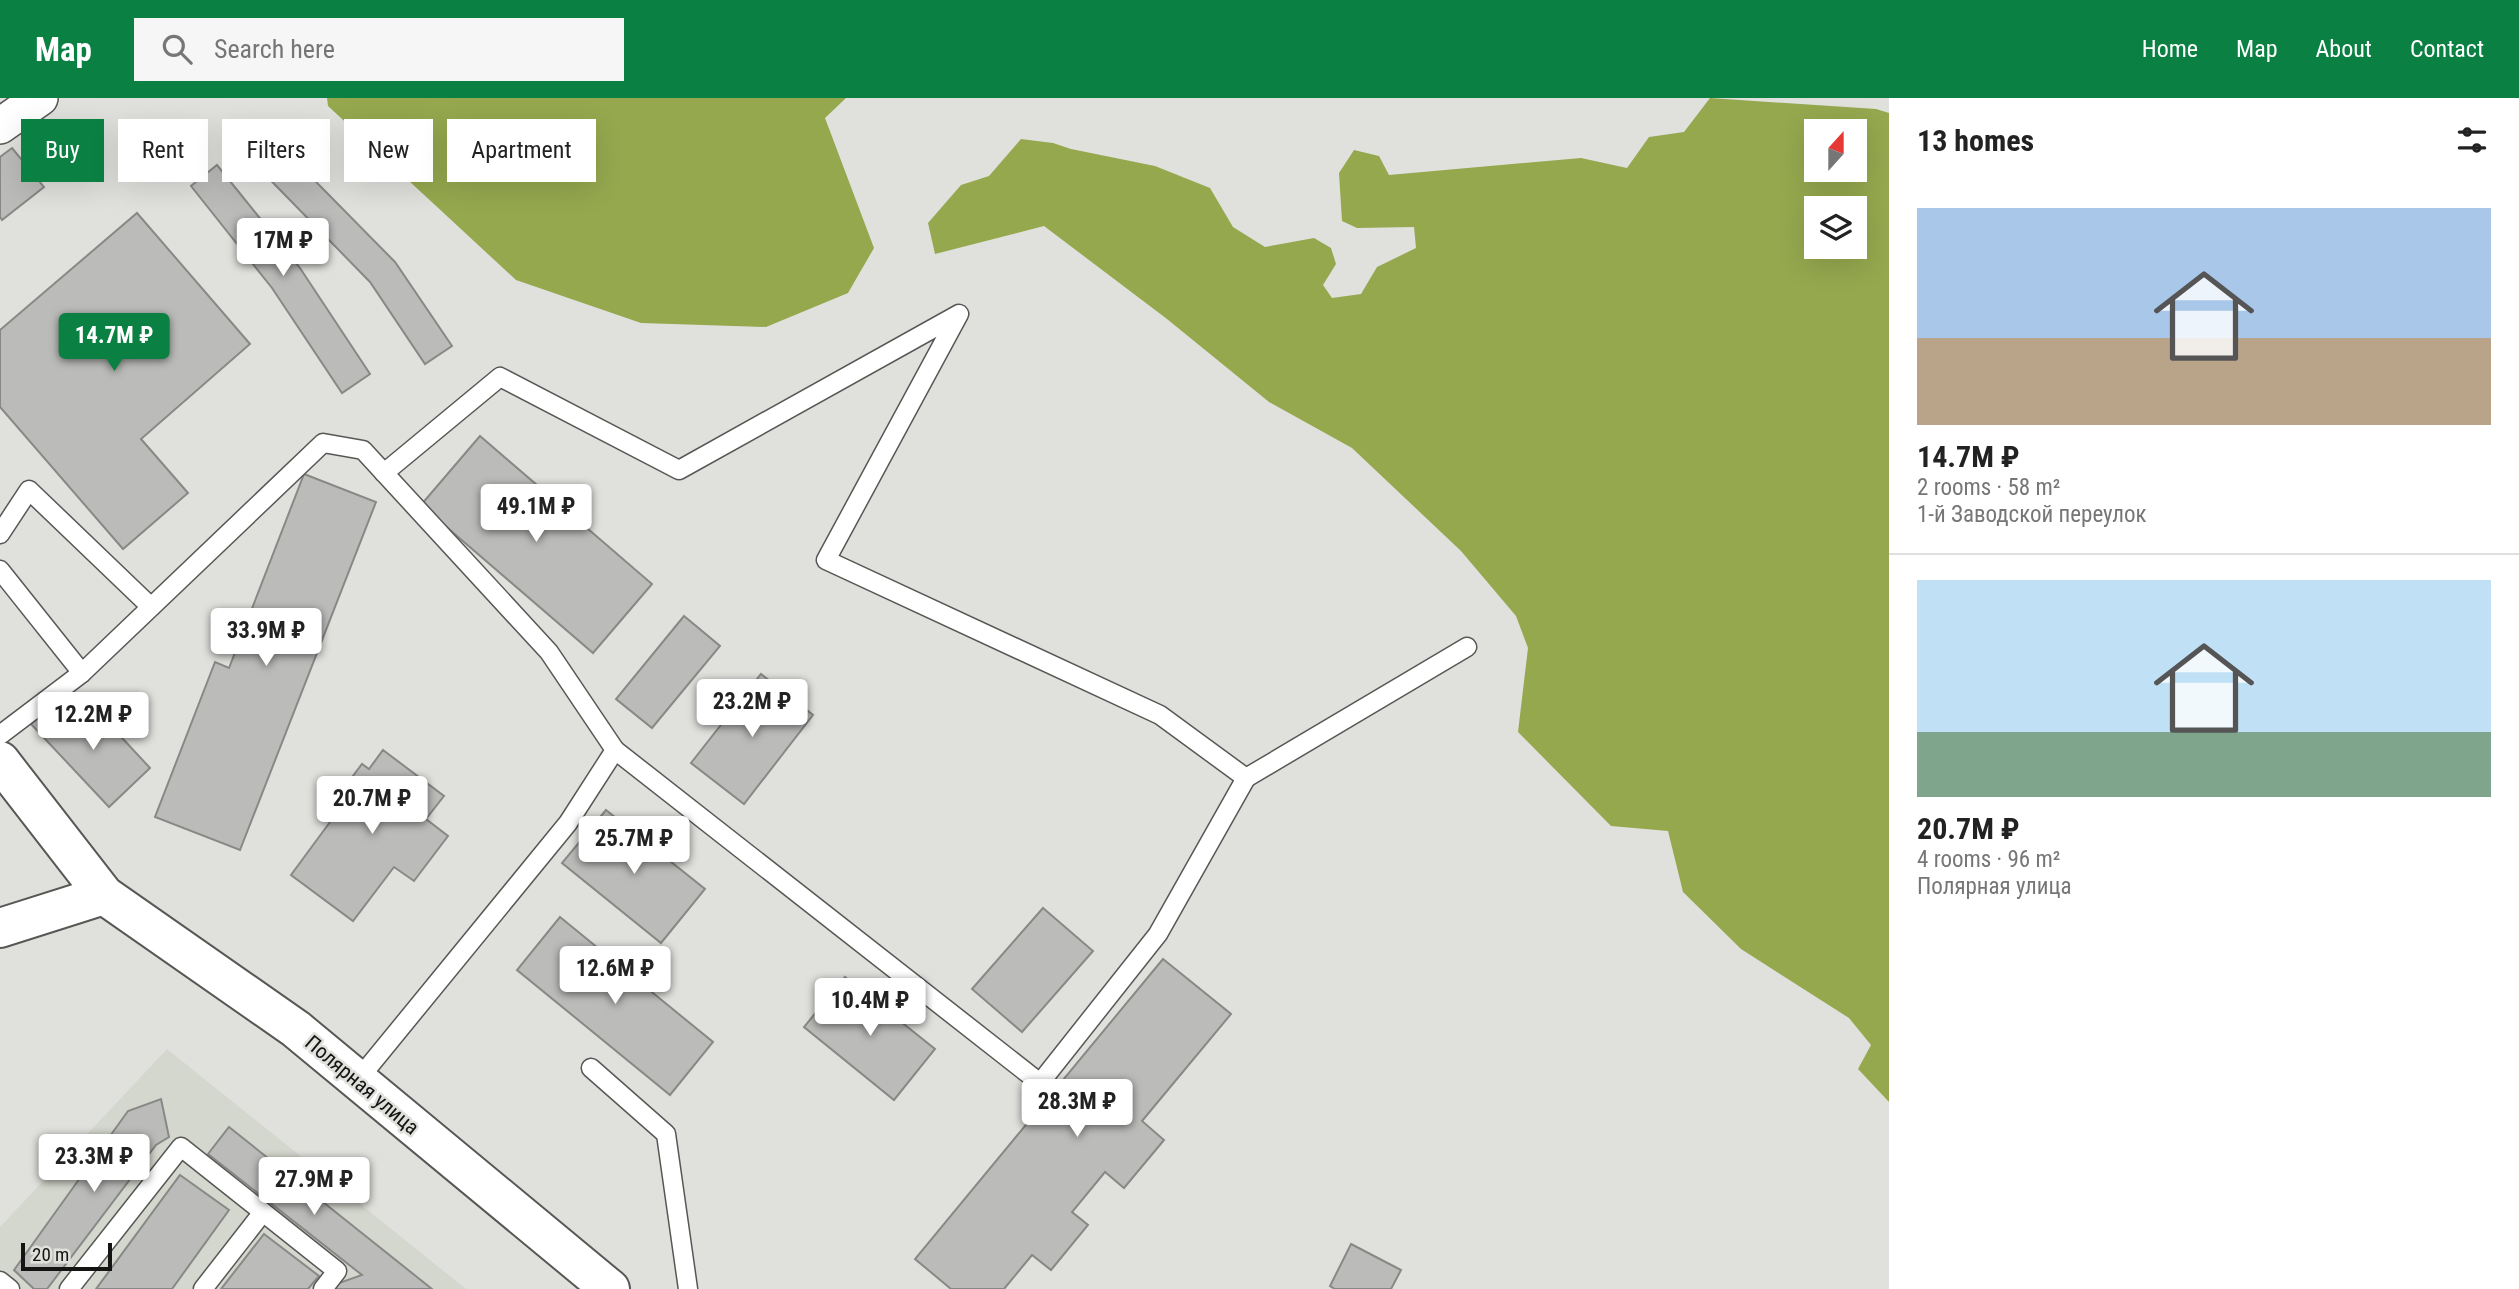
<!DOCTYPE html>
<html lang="en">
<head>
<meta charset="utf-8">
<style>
	body { margin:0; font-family:"Roboto Condensed",sans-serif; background:#f6f6f6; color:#222; height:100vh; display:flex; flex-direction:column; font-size:26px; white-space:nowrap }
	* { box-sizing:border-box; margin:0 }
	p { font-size:23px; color:#767676 }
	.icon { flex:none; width:38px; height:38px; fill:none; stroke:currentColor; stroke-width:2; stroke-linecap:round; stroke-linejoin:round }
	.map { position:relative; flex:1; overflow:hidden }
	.drawer { display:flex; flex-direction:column; background:#fff; width:630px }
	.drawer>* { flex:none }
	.banner { position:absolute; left:21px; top:21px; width:665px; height:63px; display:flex; gap:14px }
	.needle { width:46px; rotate:21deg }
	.tools { position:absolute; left:1804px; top:21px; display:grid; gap:14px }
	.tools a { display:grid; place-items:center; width:63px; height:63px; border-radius:0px; background:#fff; box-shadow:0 7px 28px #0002; font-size:35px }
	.scale { position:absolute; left:21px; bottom:18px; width:91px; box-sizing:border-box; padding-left:7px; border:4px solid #141413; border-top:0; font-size:19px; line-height:24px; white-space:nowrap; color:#141413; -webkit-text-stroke:5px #e0e1dd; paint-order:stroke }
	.price { position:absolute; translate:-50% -60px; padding:0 16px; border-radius:7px; background:#fff; color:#222; font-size:23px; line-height:46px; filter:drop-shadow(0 2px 4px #0008) }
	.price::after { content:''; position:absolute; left:50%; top:42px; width:21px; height:16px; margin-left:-10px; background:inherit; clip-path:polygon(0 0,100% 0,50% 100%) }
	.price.current { background:#0b8043; color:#fff }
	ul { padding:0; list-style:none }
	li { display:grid; align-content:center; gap:14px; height:371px; padding:0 28px }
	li+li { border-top:2px solid #e0e0e0 }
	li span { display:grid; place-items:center; height:217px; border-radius:0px; color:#555 }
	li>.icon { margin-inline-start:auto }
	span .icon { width:126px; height:126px; fill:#fffc; stroke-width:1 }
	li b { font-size:30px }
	h2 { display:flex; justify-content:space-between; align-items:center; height:84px; padding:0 28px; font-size:30px }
	.pill { padding:0 24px; border-radius:0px; background:#fff; box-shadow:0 7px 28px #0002; font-size:24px; line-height:63px }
	.pill.current { background:#0b8043; color:#fff }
	header { display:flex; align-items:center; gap:42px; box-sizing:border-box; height:98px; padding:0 35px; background:#0b8043; color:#fff }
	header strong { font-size:33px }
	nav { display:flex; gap:38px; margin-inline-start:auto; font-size:24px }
	.search { width:490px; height:63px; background:#f6f6f6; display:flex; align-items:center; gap:18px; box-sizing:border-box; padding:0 24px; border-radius:0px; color:#767676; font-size:26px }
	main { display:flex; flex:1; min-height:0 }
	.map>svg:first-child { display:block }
	.built { fill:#d4d7cd }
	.water { fill:#95a84e; fill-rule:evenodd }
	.building { fill:#bbbcb9; stroke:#888986; stroke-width:2 }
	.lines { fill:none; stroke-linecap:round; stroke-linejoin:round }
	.service-casing { stroke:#575855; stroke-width:21 }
	.minor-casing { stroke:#575855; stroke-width:38 }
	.secondary-casing { stroke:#575855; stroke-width:42 }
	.service { stroke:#fff; stroke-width:18 }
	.minor { stroke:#fff; stroke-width:35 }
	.secondary { stroke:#fff; stroke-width:38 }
	.labels { text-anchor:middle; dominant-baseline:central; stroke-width:5; stroke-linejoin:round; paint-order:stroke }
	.street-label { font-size:21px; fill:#141413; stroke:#e0e1dd }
</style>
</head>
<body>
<header>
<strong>Map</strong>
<div class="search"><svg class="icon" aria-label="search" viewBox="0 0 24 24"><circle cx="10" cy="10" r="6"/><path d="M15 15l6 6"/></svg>Search here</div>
<nav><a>Home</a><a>Map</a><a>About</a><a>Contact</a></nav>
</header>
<main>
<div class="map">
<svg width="1889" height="1191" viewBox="0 0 1889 1191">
	<rect width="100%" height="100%" fill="#e0e1dd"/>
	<!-- built -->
	<path class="built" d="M167,951L466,1191H0V1129Z"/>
	<!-- water -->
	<g class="water">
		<path d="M327,0H846L825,20L874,150L848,195L766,229L641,225L516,182L328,8Z"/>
		<path d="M1710,0L1876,11L1889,15V1004L1858,971L1871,947L1849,920L1741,851L1683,794L1668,733L1611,728L1518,634L1528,550L1516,518L1461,453L1352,350L1269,304L1167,221L1044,128L935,156L928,125L961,87L989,78L1021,41L1053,45L1071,51L1155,68L1210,90L1233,129L1265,149L1314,140L1331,150L1336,166L1323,187L1332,200L1361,196L1377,169L1416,150L1414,129L1357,130L1342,123L1339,75L1354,52L1379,58L1389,77L1581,60L1627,70L1649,39L1684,34ZM1816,33H1855V72H1816ZM1816,110H1855V149H1816Z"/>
	</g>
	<!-- building -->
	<g class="building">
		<path d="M263,30L395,164L452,248L425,266L370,184L241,52Z"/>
		<path d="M12,50L44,89L2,122L0,119V59Z"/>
		<path d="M217,67L300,170L370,276L342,295L272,190L191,88Z"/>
		<path d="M137,115L250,246L141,341L188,395L123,451L0,309V232Z"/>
		<path d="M480,338L652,486L593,555L421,407Z"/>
		<path d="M304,376L376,404L240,752L155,719L215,564L229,570Z"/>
		<path d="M684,518L720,548L652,630L616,601Z"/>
		<path d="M761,576L813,617L744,706L691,665Z"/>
		<path d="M57,602L82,629L98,614L150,670L109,709L31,626Z"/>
		<path d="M383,652L444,698L426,721L448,738L414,783L394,769L353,823L291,777L330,724L323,718L362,666L369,671Z"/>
		<path d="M606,712L705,791L661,845L562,765Z"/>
		<path d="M1043,810L1093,853L1022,934L972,891Z"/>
		<path d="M560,819L713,944L670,997L517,872Z"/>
		<path d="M1163,861L1231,916L1142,1023L1164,1042L1124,1090L1105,1074L1072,1114L1088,1127L1051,1172L1032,1157L1004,1191H951L915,1161Z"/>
		<path d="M845,879L935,951L894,1002L804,929Z"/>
		<path d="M161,1001L169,1039L156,1047L47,1191H34L14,1172L128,1013Z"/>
		<path d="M229,1029L432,1191H334L339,1185L362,1177L208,1056Z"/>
		<path d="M180,1077L229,1112L172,1191H96Z"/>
		<path d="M264,1136L319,1178L308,1191H221Z"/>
		<path d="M1351,1146L1401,1172L1391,1191H1335L1330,1188Z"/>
	</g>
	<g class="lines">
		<!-- service casing -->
		<g class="service-casing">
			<g id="service">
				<path d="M384,375L500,279L679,372L959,216L826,462L1160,617L1246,680L1467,549"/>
				<path d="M0,436L29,392L151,509"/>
				<path d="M0,472L82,575"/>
				<path d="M0,637L82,575L323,345L363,352L549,554L615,652L568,725L357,983"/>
				<path d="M615,652L1040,985L1158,836L1246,680"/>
				<path d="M591,970L666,1036L688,1191"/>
				<path d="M0,1183L10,1191"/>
				<path d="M69,1191L181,1049L337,1173L323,1191"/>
				<path d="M203,1191L263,1114"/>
			</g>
		</g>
		<!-- minor casing -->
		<g class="minor-casing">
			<path id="minor" d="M0,28L40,0"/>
		</g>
		<!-- secondary casing -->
		<g class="secondary-casing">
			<g id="secondary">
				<path d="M0,663L104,797L296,931L610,1191"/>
				<path d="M0,830L104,797"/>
			</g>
		</g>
		<!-- service -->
		<use href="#service" class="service"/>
		<!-- minor -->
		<use href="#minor" class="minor"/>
		<!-- secondary -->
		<use href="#secondary" class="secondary"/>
	</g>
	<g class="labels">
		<!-- street labels -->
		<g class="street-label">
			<text transform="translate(362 987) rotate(40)">Полярная улица</text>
		</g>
	</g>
</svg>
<div class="tools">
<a><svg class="needle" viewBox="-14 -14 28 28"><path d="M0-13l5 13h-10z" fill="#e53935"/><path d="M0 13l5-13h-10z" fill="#767676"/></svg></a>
<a><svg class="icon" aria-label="layers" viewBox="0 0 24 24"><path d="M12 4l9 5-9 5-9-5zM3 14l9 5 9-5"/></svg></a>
</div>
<div class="scale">20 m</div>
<b class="price" style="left:283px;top:180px">17M ₽</b>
<b class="price current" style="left:114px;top:275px">14.7M ₽</b>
<b class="price" style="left:536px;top:446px">49.1M ₽</b>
<b class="price" style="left:266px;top:570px">33.9M ₽</b>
<b class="price" style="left:752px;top:641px">23.2M ₽</b>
<b class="price" style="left:93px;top:654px">12.2M ₽</b>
<b class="price" style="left:372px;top:738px">20.7M ₽</b>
<b class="price" style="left:634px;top:778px">25.7M ₽</b>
<b class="price" style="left:615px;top:908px">12.6M ₽</b>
<b class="price" style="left:870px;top:940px">10.4M ₽</b>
<b class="price" style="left:1077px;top:1041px">28.3M ₽</b>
<b class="price" style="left:94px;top:1096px">23.3M ₽</b>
<b class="price" style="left:314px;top:1119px">27.9M ₽</b>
<div class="banner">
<a class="pill current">Buy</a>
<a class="pill">Rent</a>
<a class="pill">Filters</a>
<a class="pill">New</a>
<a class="pill">Apartment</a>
</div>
</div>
<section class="drawer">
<h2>13 homes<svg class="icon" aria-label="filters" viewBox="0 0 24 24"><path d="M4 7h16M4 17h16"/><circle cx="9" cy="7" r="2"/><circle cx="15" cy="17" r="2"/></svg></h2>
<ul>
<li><span style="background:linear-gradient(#a9c7e8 60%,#b9a48a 0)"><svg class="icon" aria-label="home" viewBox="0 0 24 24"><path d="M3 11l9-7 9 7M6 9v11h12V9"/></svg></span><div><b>14.7M ₽</b><p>2 rooms · 58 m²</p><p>1-й Заводской переулок</p></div></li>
<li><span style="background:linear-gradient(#bfe0f5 70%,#7fa58c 0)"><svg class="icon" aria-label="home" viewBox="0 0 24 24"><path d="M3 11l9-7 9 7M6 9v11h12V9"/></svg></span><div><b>20.7M ₽</b><p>4 rooms · 96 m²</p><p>Полярная улица</p></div></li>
</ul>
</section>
</main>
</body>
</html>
